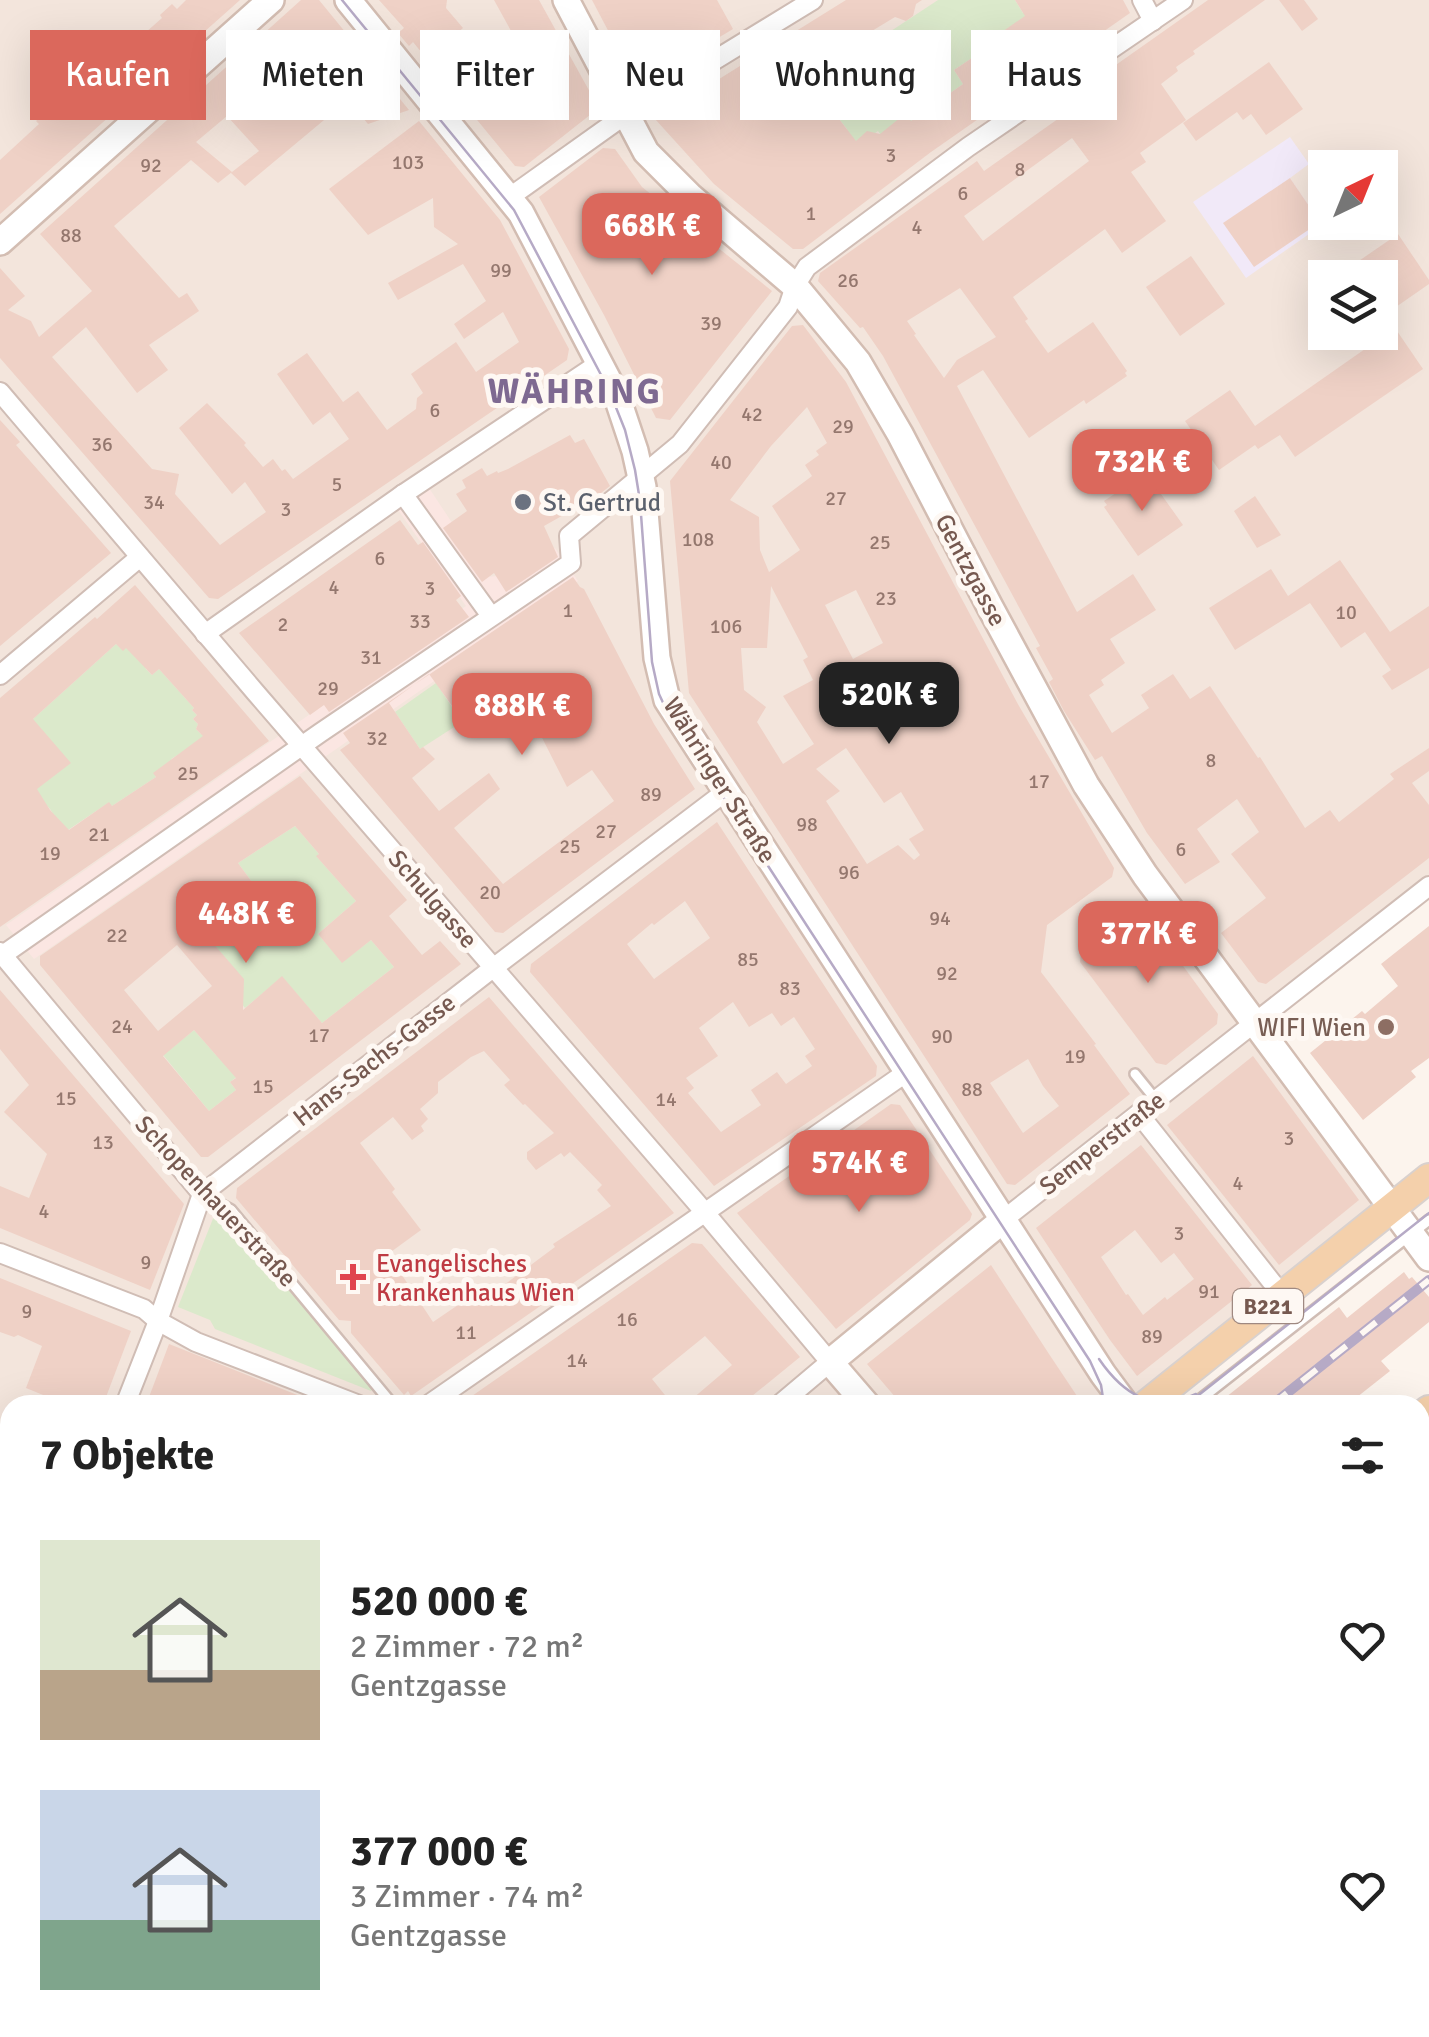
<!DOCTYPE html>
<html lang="de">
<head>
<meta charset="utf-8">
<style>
	body { margin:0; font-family:Signika,sans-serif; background:#f6f6f6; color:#222; height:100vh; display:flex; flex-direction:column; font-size:38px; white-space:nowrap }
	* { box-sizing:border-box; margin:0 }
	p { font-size:32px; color:#767676 }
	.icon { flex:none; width:55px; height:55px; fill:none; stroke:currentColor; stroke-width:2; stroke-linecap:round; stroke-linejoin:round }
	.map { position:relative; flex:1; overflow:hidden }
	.side { position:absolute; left:0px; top:1395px; width:1430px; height:642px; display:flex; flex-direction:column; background:#fff; border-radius:30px 30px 0 0; box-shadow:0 10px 40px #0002 }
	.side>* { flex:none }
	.hud { position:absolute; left:30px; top:30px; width:1370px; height:90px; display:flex; gap:20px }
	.needle { width:65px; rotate:43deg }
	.tools { position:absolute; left:1308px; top:150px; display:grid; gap:20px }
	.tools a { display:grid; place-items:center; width:90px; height:90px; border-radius:0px; background:#fff; box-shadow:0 10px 40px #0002; font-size:50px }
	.price { position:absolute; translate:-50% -85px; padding:0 22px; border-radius:20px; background:#db685c; color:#fff; font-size:32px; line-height:65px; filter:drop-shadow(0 2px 5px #0008) }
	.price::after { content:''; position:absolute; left:50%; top:60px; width:30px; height:22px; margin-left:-15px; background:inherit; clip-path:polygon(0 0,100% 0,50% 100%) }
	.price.active { background:#222; color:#fff }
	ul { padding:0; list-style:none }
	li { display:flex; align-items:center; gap:30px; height:250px; padding:0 40px }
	li span { display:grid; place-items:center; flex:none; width:280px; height:200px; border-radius:0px; color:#555 }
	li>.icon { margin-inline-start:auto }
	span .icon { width:120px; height:120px; fill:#fffc; stroke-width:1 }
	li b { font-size:42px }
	h2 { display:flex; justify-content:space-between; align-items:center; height:120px; padding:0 40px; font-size:42px }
	.tag { padding:0 35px; border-radius:0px; background:#fff; box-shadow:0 10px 40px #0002; font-size:35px; line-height:90px }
	.tag.active { background:#db685c; color:#fff }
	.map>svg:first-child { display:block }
	.residential { fill:#f3e5dc; fill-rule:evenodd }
	.commercial { fill:#fbe6e2 }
	.education { fill:#f1e9f8 }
	.medical { fill:#f9e1e7 }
	.green { fill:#dbe9cb }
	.building { fill:#efd1c6; fill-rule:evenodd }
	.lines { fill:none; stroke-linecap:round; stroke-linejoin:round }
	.lane-casing { stroke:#d0bdb5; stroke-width:14 }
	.street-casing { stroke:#d0bdb5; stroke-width:22 }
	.secondary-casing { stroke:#d3bdb2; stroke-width:30 }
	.primary-casing { stroke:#d9d1ce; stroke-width:32 }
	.lane { stroke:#fff; stroke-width:9 }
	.street { stroke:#fff; stroke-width:18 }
	.secondary { stroke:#fff; stroke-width:25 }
	.primary { stroke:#f4d0ab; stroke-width:28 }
	.tram { stroke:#b6aac6; stroke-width:2.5 }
	.rail-casing { stroke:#b6aac6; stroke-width:10 }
	.rail { stroke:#fef8f3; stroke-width:6; stroke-dasharray:19; stroke-linecap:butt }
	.worship-dot { fill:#6b7280; stroke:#fef8f3; stroke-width:4 }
	.education-dot { fill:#8d6e63; stroke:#fef8f3; stroke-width:4 }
	.health-dot { fill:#e0444e; stroke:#fef8f3; stroke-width:4 }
	.labels { text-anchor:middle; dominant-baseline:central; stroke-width:10; stroke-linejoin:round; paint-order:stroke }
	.number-label { font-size:20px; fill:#94776e }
	.shield { fill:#fef8f3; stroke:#9f8981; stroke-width:2.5 }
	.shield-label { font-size:22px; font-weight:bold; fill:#765950 }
	.worship-label { font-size:25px; fill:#5b616d; stroke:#fef8f3; text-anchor:start }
	.street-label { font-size:25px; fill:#765950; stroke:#fef8f3 }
	.education-label { font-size:25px; fill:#785e54; stroke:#fef8f3; text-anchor:end }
	.health-label { font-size:25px; fill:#be3a42; stroke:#fef8f3; text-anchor:start }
	.district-label { font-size:35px; font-weight:bold; letter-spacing:2.5px; fill:#7e6991; stroke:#fef8f3 }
</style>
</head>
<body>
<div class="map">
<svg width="1429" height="2037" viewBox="0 0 1429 2037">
	<rect width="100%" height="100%" fill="#fcf4ed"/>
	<!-- residential -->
	<g class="residential">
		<path d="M0,0H1429V878L1240,1023L1386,1219L1159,1405H10V1588L0,1584ZM1325,168H1380V222H1325ZM1325,278H1380V332H1325Z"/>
		<path d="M1429,1411V2037H581L578,2028H1420V1418Z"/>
	</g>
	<!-- commercial -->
	<path class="commercial" d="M427,485L488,577L515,574L555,548L578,581L34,959L6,925L466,606L396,507Z"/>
	<!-- education -->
	<path class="education" d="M1290,137L1309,164L1290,178L1322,225L1246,278L1193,202Z"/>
	<!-- medical -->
	<path class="medical" d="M0,1811L10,1815V2028H259L261,2037H0Z"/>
	<!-- green -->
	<g class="green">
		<path d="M938,0H1015L1023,13L1043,0L1016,45L1005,30L987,42L983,36L972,44L978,54L954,70L963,84L911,121L881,135L878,131L861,143L830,152L847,129L809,81L853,56Z"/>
		<path d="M133,642L146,669L152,675L159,669L194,708L192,710L197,715L193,719L198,724L196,729L201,734H213L171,759L172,761L154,773L156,777L112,806L108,803L65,832L50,809L34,791L33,719L116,644L123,650Z"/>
		<path d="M436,683L462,722L420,749L395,712Z"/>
		<path d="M295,826L319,854L317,857L356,901L318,934L342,962L371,940L394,967L322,1023L282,977L245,1008L234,994L243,979L199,927L224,908L239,924L266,901L238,863Z"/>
		<path d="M194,1030L216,1055L267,1054L230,1082L236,1090L209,1111L150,1039L158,1031L172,1048Z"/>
		<path d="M216,1211L225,1215L372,1388L371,1391L215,1329L210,1320L178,1307Z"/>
	</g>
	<!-- building -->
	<g class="building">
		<path d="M186,0H240L0,214V160L39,124L36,121L98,66L102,71L162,18L160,15L172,4L177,9Z"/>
		<path d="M301,0H319L409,110L368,124L348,100L245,186L231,173L232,172L218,183L191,160L114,226L179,298L187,293L199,311L149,345L168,370L137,393L86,327L52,357L152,469L179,474L175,494L220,545L266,512L245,482L232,494L179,428L207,403L246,443L244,445L263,467L273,459L282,471L285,469L293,479L349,439L330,412L313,425L277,374L307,353L343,402L358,391L387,430L416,409L417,398L423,393L411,374L456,342L476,372L519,342L503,312L464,339L454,324L486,301L463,264L398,300L388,283L458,244L434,227L433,198L368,235L329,189L419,121L500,220L569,349L567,360L218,599L209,598L0,358V268L25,296L8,310L31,321L39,337L92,291L40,234ZM306,44L339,83L305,112L270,77ZM227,116L259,151L232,172L196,142Z"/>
		<path d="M379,0H447L446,8L463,28L450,39L465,50L525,120L549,100L494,0H539L596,103L595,111L524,167L515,166L413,42L409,46L398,33L404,28Z"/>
		<path d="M592,0H717L733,29L648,80L635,94L632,76Z"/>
		<path d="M846,0H922L916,4L913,16L906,21L895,17L862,37L863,39L852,45L850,56L843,60L834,59L806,76L856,141L867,131L880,134L906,113L911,121L963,84L954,70L978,54L976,50L1025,16L1015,0H1123L1130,13L931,152L803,249H793L714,184L655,119Z"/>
		<path d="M1208,0H1265L1193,51L1195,54L1176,67L1178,71L1161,84L1186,120L1140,153L1146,162L1131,172L1166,221L1122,253L1105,229L1013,297L1028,319L1025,321L1048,353L1093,322L1127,371L1125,373L1127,376L1086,404L1084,400L1029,438L983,370L957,386L1077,612L1133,574L1156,610L1110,639L1125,663L1101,680L1104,685L1089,695L1112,733L1149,708L1141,695L1173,674L1190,699L1210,686L1258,758L1260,757L1305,828L1330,810L1339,822L1394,779L1390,774L1429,748V771L1412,783L1429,805V858L1266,984L1258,982L1221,933L1266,898L1231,854L1259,832L1237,799L1197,829L1220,862L1185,884L1147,833L1102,756L1095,760L1064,711L1049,682L1053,679L1036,648L1040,646L883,356L863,327L860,328L818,281L820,273L977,161L984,171L1082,102L1076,93ZM1072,138L1089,161L983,241L964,216ZM960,288L996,337L957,360L944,378L914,335L916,334L907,321Z"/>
		<path d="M1279,0H1304L1318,19L1302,31Z"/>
		<path d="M1269,62L1303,109L1266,135L1251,114L1243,120L1237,112L1196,141L1183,123Z"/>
		<path d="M603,148L615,149L642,187L772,291L670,420L656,418L604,315L539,197Z"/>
		<path d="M1290,178L1320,222L1254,267L1223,223Z"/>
		<path d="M1398,234L1429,280V284L1380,318V278H1362L1353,265Z"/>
		<path d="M1191,256L1225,304L1180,336L1146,287Z"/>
		<path d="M803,325L846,382L1019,706L1114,868L1112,877L1047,925L1041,972L1096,1044L1094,1045L1130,1094L1015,1185L1007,1184L689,693L670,481L792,326ZM807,407L827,443L816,451L819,455L805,465L812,476L772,506L800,550L769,572L760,550L759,517L730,500L771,446ZM771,586L808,657L803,660L813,680L783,696L814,744L783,764L757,722L766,707L744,690L741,648H767ZM856,590L883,643L853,659L825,605ZM846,748L884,803L901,792L924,830L909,839L920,855L914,860L898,845L867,864L826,801L840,791L816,769ZM1028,1059L1043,1086L1059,1106L1023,1133L990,1083Z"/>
		<path d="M1395,328L1423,369L1295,457L1280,435L1258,449L1255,445L1219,470L1185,421L1230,390L1255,426Z"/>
		<path d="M0,420L20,442L16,445L111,553L0,646Z"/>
		<path d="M570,435L575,443L584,439L610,486L592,500H590L544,526L558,557L506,592L494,573L482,582L443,528L467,511L456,494L466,488L462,480L482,468L487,476L497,471L498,473L508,469Z"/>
		<path d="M1146,473L1183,525L1138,556L1104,507L1107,505L1104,501Z"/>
		<path d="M1255,496L1281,535L1257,548L1234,511Z"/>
		<path d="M400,520L418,545L423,542L461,596L456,600L469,617L329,712L324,705L310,715L239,633Z"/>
		<path d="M1340,560L1390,632L1429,606V668L1392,690L1382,676L1391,670L1365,632L1341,648L1310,603L1235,650L1209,608L1271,569L1288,596Z"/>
		<path d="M573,577L580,587L584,589L654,724L695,789L503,933L495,932L340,750L350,743L343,733ZM429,674L455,710L462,705L464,708L482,698L495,731L531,716L567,787L592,770L614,801L503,884L454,828L500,789L489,773L439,811L412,778L435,759L423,747L420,749L389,703Z"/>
		<path d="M135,585L269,741L0,927V698L95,617L97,619ZM116,644L123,651L126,648L152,675L159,669L194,708L192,710L197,715L193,719L198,724L196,729L203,736L153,773L156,777L112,806L109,802L69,830L50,810L37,789L71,763L33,719Z"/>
		<path d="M300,776L407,900L389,916L422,955L440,941L461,964L208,1157H201L40,965V956ZM295,826L319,854L316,856L356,901L318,934L342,963L371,940L394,967L322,1023L282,976L243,1010L244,979L199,927L223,908L239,925L266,901L238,863ZM177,945L212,986L158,1031L124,990ZM194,1030L236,1078L230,1082L236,1090L209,1111L163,1056Z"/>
		<path d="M717,822L877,1066L876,1076L714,1186L530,972L531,964ZM685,901L710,938L654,979L627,944L652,923L654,925ZM733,1002L749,1027L772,1013L781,1026L794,1017L815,1049L805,1056L812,1066L786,1084L777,1072L751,1090L761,1105L721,1132L688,1093L694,1088L686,1078L718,1056L699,1028Z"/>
		<path d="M1131,907L1141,908L1218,1014L1217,1024L1166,1065L1156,1063L1080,962L1082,943Z"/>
		<path d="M1429,926V1058L1411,1071L1416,1077L1363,1120L1310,1053L1362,1011L1365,1014L1398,986L1381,964Z"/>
		<path d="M0,990L184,1204L150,1290L0,1228V1186L29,1198L47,1154L4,1112L29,1085L0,1049Z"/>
		<path d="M489,997L674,1213L411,1396L408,1391L404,1395L351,1333V1321L339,1320L236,1198L237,1188ZM484,1051L510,1080L504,1085L523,1105L525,1104L554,1133L527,1152V1159L536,1170L561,1153L564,1157L570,1152L602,1185L597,1190L611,1206L553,1244L555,1247L500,1288L488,1295L483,1288L433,1322L388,1254L421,1230L392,1192L395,1189L360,1143L393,1117L412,1140L424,1131L421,1126L428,1119L420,1109L438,1093V1082L471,1057Z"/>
		<path d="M1253,1056L1359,1200L1279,1265L1167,1125Z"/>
		<path d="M891,1104L900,1105L972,1214L970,1220L836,1329L737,1213Z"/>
		<path d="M1141,1145L1252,1285L1137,1376L1110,1340L1036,1228ZM1135,1230L1161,1263L1174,1253L1194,1279L1167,1300L1165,1297L1143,1315L1128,1294L1126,1295L1101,1257Z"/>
		<path d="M692,1243L702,1244L800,1357L741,1405H685L732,1365L705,1336L652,1379L673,1405H459Z"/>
		<path d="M991,1265L1049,1354L1083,1405H902L867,1364Z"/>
		<path d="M1404,1272L1409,1279L1412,1277L1429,1297V1322L1381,1361L1390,1371L1347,1405H1216L1339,1307L1347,1318Z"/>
		<path d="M0,1278L131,1331L103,1405H45L48,1397L26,1388L42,1346L18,1335L14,1337L0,1332Z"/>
		<path d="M169,1344L320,1404V1405H146Z"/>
	</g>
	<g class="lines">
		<!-- lane casing -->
		<g class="lane-casing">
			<g id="lane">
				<path d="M1135,1074L1156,1100"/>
				<path d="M202,1194L231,1210L393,1405"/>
				<path d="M1193,1405L1429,1220"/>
				<path d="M0,1839L10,1843"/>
				<path d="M0,1946L10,1955"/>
				<path d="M134,2037L143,2028"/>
				<path d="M174,2037L183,2028"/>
				<path d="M207,2037L215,2028"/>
			</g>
		</g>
		<!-- street casing -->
		<g class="street-casing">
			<g id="street">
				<path d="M1142,0L1153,21"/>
				<path d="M510,197L625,115L813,0"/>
				<path d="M0,392L256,693L696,1202L830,1362L779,1405"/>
				<path d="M403,494L491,616"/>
				<path d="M205,634L399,497L601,362"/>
				<path d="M0,675L140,557"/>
				<path d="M0,952L202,1194"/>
				<path d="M0,957L320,733L571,563L569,536L680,444L788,307L795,286L807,267L968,147L1183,0"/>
				<path d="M1139,1114L1282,1295"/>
				<path d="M1003,1220L1429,886"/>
				<path d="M0,1253L144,1309L158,1321L196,1342L359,1405"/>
				<path d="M125,1405L158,1321L202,1194L493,968L725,792"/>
				<path d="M428,1405L907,1072"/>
				<path d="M1420,1524L1429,1536"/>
				<path d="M1420,1721L1429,1714"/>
				<path d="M666,2028L671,2037"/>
				<path d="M1285,2028L1292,2037"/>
				<path d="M879,2037L901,2028"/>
			</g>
		</g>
		<!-- secondary casing -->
		<g class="secondary-casing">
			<g id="secondary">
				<path d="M348,0L521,213L617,397L635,451L643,487L657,658L667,700L1103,1374L1126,1405"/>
				<path d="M566,0L646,152L691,197L795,286L858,362L900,434L990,607L1086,785L1145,875L1429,1258"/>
				<path d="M0,242L271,0"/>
				<path d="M867,1405L830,1362L1003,1220"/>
				<path d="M1420,1831L1429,1845"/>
				<path d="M1121,2028L1122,2037"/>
			</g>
		</g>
		<!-- primary casing -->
		<g class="primary-casing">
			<g id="primary">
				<path d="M1146,1405L1429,1178"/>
				<path d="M1420,1417L1429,1410"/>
				<path d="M0,1579L10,1583"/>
				<path d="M0,1782L10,1786"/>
			</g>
		</g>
		<!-- lane -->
		<use href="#lane" class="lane"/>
		<!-- street -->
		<use href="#street" class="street"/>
		<!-- secondary -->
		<use href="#secondary" class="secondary"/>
		<!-- primary -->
		<use href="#primary" class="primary"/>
		<!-- tram -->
		<g class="tram">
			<path d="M342,0L514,210L609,390L625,430L635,470L640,501L652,662L659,694L666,709L1090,1361L1101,1385L1104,1405"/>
			<path d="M1099,1359C1123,1394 1153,1414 1196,1394"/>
			<path d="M1186,1405L1429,1213"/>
			<path d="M0,1609L10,1613"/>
			<path d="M1126,2028L1127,2037"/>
		</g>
		<!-- rail casing -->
		<g class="rail-casing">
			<g id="rail">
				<path d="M1272,1405L1429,1280"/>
				<path d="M0,1693L10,1696"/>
				<path d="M0,1721L10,1724"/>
			</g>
		</g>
		<!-- rail -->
		<use href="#rail" class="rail"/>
	</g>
	<!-- markers -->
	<circle class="worship-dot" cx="523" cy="502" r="10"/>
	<circle class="education-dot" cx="1386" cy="1027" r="10"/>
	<path class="health-dot" d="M348 1262h10v10h10v10h-10v10h-10v-10h-10v-10h10z"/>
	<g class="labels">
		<!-- number labels -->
		<g class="number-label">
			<text x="891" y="155">3</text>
			<text x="408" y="162">103</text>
			<text x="151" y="165">92</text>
			<text x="1020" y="169">8</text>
			<text x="963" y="193">6</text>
			<text x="811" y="213">1</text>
			<text x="917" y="227">4</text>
			<text x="71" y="235">88</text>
			<text x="501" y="270">99</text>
			<text x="848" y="280">26</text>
			<text x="711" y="323">39</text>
			<text x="435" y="410">6</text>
			<text x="752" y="414">42</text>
			<text x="843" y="426">29</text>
			<text x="102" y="444">36</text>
			<text x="721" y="462">40</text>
			<text x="337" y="484">5</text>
			<text x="836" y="498">27</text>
			<text x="154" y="502">34</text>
			<text x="286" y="509">3</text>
			<text x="698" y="539">108</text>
			<text x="880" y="542">25</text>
			<text x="380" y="558">6</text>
			<text x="334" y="587">4</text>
			<text x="430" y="588">3</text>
			<text x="886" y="598">23</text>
			<text x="568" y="610">1</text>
			<text x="1346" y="612">10</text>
			<text x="420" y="621">33</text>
			<text x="283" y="624">2</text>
			<text x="726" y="626">106</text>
			<text x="371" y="657">31</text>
			<text x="328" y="688">29</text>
			<text x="377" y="738">32</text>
			<text x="1211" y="760">8</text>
			<text x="188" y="773">25</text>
			<text x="1039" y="781">17</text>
			<text x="651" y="794">89</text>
			<text x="807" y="824">98</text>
			<text x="606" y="831">27</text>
			<text x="99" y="834">21</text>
			<text x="570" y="846">25</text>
			<text x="1181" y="849">6</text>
			<text x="50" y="853">19</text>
			<text x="849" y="872">96</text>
			<text x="490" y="892">20</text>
			<text x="940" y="918">94</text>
			<text x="117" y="935">22</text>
			<text x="748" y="959">85</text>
			<text x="947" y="973">92</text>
			<text x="790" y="988">83</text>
			<text x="122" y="1026">24</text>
			<text x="319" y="1035">17</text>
			<text x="942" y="1036">90</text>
			<text x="1075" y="1056">19</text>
			<text x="263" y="1086">15</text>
			<text x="972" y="1089">88</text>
			<text x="66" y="1098">15</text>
			<text x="666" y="1099">14</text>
			<text x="1289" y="1138">3</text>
			<text x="103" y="1142">13</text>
			<text x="1238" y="1183">4</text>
			<text x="44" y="1211">4</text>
			<text x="1179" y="1233">3</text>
			<text x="146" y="1262">9</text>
			<text x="1209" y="1291">91</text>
			<text x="27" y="1311">9</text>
			<text x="627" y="1319">16</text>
			<text x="466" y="1332">11</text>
			<text x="1152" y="1336">89</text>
			<text x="577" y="1360">14</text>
		</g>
		<!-- shield labels -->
		<rect class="shield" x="1233" y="1289" width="70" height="34" rx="8"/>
		<g class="shield-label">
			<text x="1268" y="1306">B221</text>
		</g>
		<!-- worship labels -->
		<g class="worship-label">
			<text x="543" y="502">St. Gertrud</text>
		</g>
		<!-- street labels -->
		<g class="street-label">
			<text transform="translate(971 570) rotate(62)">Gentzgasse</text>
			<text transform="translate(720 780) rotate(58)">Währinger Straße</text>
			<text transform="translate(433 899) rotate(49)">Schulgasse</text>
			<text transform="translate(374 1060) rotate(-38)">Hans-Sachs-Gasse</text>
			<text transform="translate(1102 1143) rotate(-38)">Semperstraße</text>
			<text transform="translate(216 1201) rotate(47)">Schopenhauerstraße</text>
		</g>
		<!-- education labels -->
		<g class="education-label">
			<text x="1366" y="1027">WIFI Wien</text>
		</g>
		<!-- health labels -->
		<g class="health-label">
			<text x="376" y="1263">Evangelisches<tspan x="376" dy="29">Krankenhaus Wien</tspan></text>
		</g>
		<!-- district labels -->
		<g class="district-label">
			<text x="575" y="391">WÄHRING</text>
		</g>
	</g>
</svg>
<div class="tools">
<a><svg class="needle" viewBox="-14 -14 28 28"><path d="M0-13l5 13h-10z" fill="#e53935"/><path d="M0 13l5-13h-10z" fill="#767676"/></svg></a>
<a><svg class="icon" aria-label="layers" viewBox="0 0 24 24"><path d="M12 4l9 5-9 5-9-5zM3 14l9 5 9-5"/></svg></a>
</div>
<b class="price" style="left:652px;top:278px">668K €</b>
<b class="price" style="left:1142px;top:514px">732K €</b>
<b class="price active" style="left:889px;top:747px">520K €</b>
<b class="price" style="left:522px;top:758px">888K €</b>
<b class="price" style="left:246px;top:966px">448K €</b>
<b class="price" style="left:1148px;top:986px">377K €</b>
<b class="price" style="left:859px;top:1215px">574K €</b>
<div class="hud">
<a class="tag active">Kaufen</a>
<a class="tag">Mieten</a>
<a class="tag">Filter</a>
<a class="tag">Neu</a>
<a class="tag">Wohnung</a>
<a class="tag">Haus</a>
</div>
<section class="side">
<h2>7 Objekte<svg class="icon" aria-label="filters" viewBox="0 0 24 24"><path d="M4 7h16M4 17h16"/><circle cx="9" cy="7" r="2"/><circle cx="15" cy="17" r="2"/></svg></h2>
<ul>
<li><span style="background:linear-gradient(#dfe7d0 65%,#b9a48a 0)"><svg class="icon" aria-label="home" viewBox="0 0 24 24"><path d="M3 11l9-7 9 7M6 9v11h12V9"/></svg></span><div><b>520 000 €</b><p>2 Zimmer · 72 m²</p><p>Gentzgasse</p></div><svg class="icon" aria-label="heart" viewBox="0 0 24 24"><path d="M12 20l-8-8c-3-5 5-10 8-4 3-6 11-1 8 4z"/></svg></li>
<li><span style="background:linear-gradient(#c9d6e8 65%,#7fa58c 0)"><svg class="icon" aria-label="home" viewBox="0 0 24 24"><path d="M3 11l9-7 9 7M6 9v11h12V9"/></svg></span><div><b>377 000 €</b><p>3 Zimmer · 74 m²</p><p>Gentzgasse</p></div><svg class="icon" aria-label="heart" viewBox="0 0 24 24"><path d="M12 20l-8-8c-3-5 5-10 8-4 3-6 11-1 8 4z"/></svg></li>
</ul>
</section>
</div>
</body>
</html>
